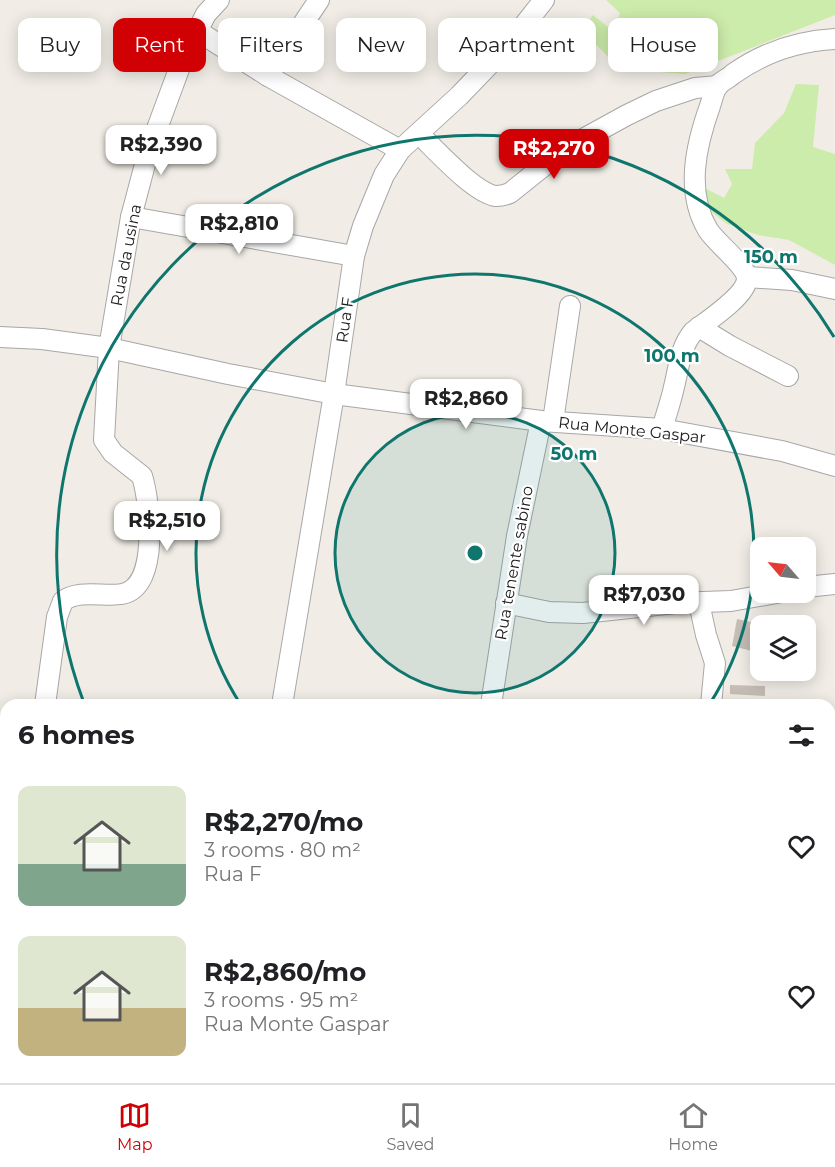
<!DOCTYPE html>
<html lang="en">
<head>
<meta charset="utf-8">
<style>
	body { margin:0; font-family:Montserrat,sans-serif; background:#f6f6f6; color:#202124; height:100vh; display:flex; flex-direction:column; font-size:22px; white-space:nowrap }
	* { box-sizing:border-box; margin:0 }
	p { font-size:20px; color:#757577 }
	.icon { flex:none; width:33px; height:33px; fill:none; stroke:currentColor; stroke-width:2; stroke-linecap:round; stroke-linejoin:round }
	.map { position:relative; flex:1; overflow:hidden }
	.details { position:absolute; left:0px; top:699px; width:836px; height:384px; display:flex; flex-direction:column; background:#fff; border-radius:18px 18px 0 0; box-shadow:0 3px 15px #0003 }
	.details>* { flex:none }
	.top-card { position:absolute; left:18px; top:18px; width:800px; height:54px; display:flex; gap:12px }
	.needle { width:39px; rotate:298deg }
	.fabs { position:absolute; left:750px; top:537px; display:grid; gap:12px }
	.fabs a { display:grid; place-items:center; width:66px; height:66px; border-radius:12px; background:#fff; box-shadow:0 3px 15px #0003; font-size:30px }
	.price { position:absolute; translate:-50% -51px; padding:0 14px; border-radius:12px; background:#fff; color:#222; font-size:20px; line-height:39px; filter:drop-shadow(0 2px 3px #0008) }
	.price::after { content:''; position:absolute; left:50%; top:36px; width:18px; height:14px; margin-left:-9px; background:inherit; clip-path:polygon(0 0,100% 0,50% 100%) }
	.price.selected { background:#d00004; color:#fff }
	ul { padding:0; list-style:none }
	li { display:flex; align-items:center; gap:18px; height:150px; padding:0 18px }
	li span { display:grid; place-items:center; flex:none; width:168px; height:120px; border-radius:12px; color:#555 }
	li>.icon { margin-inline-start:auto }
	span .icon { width:72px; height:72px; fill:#fffc; stroke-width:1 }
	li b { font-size:26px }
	h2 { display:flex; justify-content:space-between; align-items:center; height:72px; padding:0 18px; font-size:26px }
	.pill { padding:0 21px; border-radius:12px; background:#fff; box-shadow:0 3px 15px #0003; font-size:21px; line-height:54px }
	.pill.selected { background:#d00004; color:#fff }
	.tabs { display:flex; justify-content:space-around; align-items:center; height:84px; border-top:2px solid #e0e0e0; background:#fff; font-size:16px; color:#757577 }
	.tabs a { display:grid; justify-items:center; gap:3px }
	.tabs .selected { color:#d00004 }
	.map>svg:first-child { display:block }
	.grass { fill:#ccecab }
	.building { fill:#c6bdb5 }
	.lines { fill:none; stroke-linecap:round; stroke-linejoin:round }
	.street-casing { stroke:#a7a7a7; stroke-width:22 }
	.street { stroke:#fff; stroke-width:20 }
	.ring { fill:none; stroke:#0f766e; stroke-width:3 }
	.labels { text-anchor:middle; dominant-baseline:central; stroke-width:4.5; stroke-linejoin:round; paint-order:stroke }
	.street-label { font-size:16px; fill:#202020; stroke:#fff }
	.centre { fill:#0f766e; stroke:#fff; stroke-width:3 }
	.ring-label { font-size:18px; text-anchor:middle; font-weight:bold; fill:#0f766e; stroke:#fff; stroke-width:4.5; stroke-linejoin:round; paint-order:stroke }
</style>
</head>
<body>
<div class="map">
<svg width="835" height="1083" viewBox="0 0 835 1083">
	<rect width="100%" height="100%" fill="#f1ede6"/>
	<!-- grass -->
	<g class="grass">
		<path d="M606,0H835V15L685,74L633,70L615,64L582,30L593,15L613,31L620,13Z"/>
		<path d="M796,84L819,85L813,147L835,154V265L789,240L758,235L727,224L710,211L701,186L724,198L732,184L725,169H752L755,143L784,113Z"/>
	</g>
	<!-- building -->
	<g class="building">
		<path d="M737,619L760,624V653L732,646Z"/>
		<path d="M730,685L765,686V696L730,694Z"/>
		<path d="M830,718L835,719L833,736L830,735Z"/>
		<path d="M688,1077H712L711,1083H687Z"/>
		<path d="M773,1077H824L822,1083H775L772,1082Z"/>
	</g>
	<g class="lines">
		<!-- street casing -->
		<g class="street-casing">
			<g id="street">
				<path d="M196,30L268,76L400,150"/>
				<path d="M268,76L319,0"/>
				<path d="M419,134C435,149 474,193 496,196C501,196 505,195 510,193L565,149L627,115L656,101L695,88L718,86"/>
				<path d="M131,217L354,256"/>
				<path d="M747,277L792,280L835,289"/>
				<path d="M699,327L730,346L788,376"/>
				<path d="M0,337L42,339L109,348L228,374L334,394L541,421L662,429L782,451L835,466"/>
				<path d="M553,421L570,306"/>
				<path d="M662,429C666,415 671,401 674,387C679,367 680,348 693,332C706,322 746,296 747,279C747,266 716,243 708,230C685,192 696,145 710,106C712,100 714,90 718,85C722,81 729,78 733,74C764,52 798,41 835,39"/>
				<path d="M806,587L835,584"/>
				<path d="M506,603L549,612L583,613L675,603L731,601L782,592"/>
				<path d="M699,603L706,635L715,663L711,705"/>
				<path d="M45,705L57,617L63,601C79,589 104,597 122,594C160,587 150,502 142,476L113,453L104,440L109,348L131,217L148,153L182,61L206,14L219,0"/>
				<path d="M282,705L334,394L354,256L363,226L384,175L400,150L459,96L510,43L544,0"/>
				<path d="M491,705L517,536L541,421"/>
				<path d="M0,877L6,878"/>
				<path d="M830,988L835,989"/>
				<path d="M0,1015L6,975"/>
				<path d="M221,1083L222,1077"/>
			</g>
		</g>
		<!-- street -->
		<use href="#street" class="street"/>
	</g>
	<!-- distance rings -->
	<circle cx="475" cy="553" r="140" fill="#0f766e" fill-opacity=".12"/>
	<g class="ring">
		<circle cx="475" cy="553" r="140"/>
		<path d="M241 705A279 279 0 1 1 709 705"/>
		<path d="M84 703A419 419 0 0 1 834 337"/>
	</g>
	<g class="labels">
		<!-- street labels -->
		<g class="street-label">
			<text transform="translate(126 255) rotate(-79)">Rua da usina</text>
			<text transform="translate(345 320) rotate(-82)">Rua F</text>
			<text transform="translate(632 430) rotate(6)">Rua Monte Gaspar</text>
			<text transform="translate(514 563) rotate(-80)">Rua tenente sabino</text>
		</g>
	</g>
	<circle cx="475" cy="553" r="9" class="centre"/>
	<g class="ring-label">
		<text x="771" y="263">150 m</text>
		<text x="672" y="362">100 m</text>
		<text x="574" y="460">50 m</text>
	</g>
</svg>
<div class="fabs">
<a><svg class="needle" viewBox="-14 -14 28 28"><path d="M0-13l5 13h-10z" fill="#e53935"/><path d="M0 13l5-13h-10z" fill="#757577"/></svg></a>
<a><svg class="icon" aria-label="layers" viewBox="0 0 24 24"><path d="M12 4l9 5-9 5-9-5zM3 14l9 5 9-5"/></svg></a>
</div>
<b class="price" style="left:161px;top:176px">R$2,390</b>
<b class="price selected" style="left:554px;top:180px">R$2,270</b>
<b class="price" style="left:239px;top:255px">R$2,810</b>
<b class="price" style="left:466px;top:430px">R$2,860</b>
<b class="price" style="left:167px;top:552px">R$2,510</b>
<b class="price" style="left:644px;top:626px">R$7,030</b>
<div class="top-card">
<a class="pill">Buy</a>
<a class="pill selected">Rent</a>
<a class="pill">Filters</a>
<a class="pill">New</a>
<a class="pill">Apartment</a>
<a class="pill">House</a>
</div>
<section class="details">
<h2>6 homes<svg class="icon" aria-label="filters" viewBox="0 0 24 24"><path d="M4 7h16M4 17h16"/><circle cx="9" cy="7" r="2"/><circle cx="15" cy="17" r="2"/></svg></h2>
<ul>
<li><span style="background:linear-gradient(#dfe7d0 65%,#7fa58c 0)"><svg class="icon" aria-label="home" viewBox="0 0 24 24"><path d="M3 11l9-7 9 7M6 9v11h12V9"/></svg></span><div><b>R$2,270/mo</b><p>3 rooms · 80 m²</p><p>Rua F</p></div><svg class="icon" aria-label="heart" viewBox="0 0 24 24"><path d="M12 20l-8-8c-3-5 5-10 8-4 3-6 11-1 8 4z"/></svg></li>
<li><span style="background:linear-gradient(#dfe7d0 60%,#c2b280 0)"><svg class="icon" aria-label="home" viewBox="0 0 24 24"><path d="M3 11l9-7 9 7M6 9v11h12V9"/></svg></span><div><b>R$2,860/mo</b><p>3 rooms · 95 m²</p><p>Rua Monte Gaspar</p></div><svg class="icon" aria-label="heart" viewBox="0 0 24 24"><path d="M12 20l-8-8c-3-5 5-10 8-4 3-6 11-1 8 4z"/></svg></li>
</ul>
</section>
</div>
<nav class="tabs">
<a class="selected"><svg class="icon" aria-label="map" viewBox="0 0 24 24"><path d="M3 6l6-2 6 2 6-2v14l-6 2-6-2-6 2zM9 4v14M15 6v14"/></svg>Map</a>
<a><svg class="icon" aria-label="saved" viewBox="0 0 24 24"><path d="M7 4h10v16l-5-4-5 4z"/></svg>Saved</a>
<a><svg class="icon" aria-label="home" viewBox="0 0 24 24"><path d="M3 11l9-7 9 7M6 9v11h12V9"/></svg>Home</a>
</nav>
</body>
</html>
